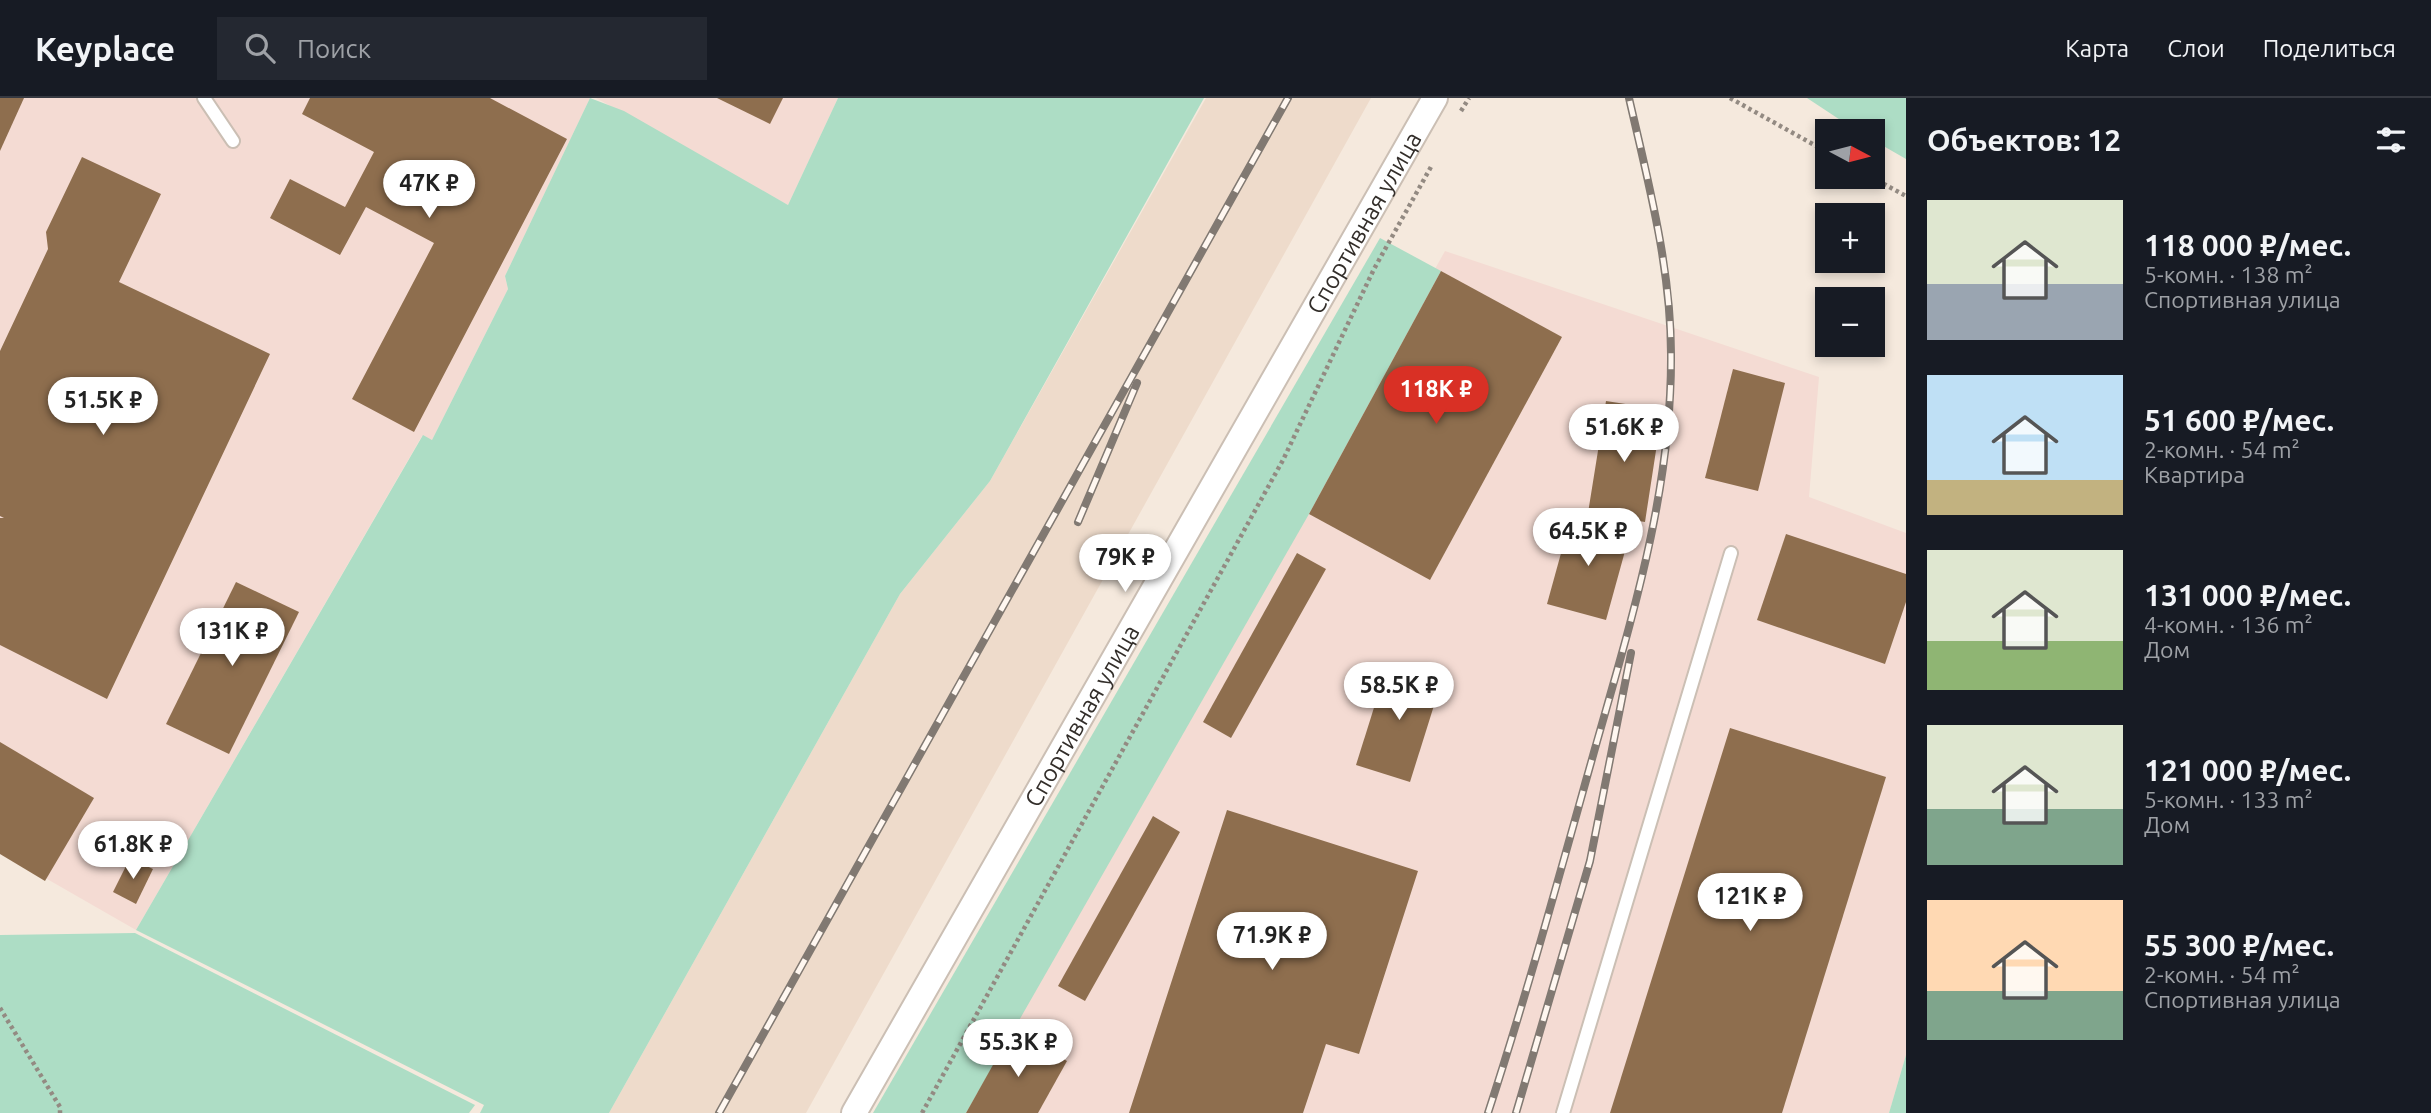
<!DOCTYPE html>
<html lang="ru">
<head>
<meta charset="utf-8">
<style>
	body { margin:0; font-family:Ubuntu,sans-serif; background:#242831; color:#f1f3f6; height:100vh; display:flex; flex-direction:column; font-size:26px; white-space:nowrap }
	* { box-sizing:border-box; margin:0 }
	p { font-size:23px; color:#9ea1a6 }
	.icon { flex:none; width:38px; height:38px; fill:none; stroke:currentColor; stroke-width:2; stroke-linecap:round; stroke-linejoin:round }
	.map { position:relative; flex:1; overflow:hidden }
	.side { display:flex; flex-direction:column; background:#171b24; width:525px }
	.side>* { flex:none }
	.needle { width:46px; rotate:97deg }
	.buttons { position:absolute; left:1815px; top:21px; display:grid; gap:14px }
	.buttons a { display:grid; place-items:center; width:70px; height:70px; border-radius:0px; background:#171b24; box-shadow:0 4px 10px #0003; font-size:35px }
	.price { position:absolute; translate:-50% -60px; padding:0 16px; border-radius:24px; background:#fff; color:#222; font-size:23px; line-height:46px; filter:drop-shadow(0 2px 4px #0008) }
	.price::after { content:''; position:absolute; left:50%; top:42px; width:21px; height:16px; margin-left:-10px; background:inherit; clip-path:polygon(0 0,100% 0,50% 100%) }
	.price.current { background:#d93025; color:#fff }
	ul { padding:0; list-style:none }
	li { display:flex; align-items:center; gap:21px; height:175px; padding:0 21px }
	li span { display:grid; place-items:center; flex:none; width:196px; height:140px; border-radius:0px; color:#555 }
	li>.icon { margin-inline-start:auto }
	span .icon { width:84px; height:84px; fill:#fffc; stroke-width:1 }
	li b { font-size:30px }
	h2 { display:flex; justify-content:space-between; align-items:center; height:84px; padding:0 21px; font-size:30px }
	header { display:flex; align-items:center; gap:42px; box-sizing:border-box; height:98px; padding:0 35px; background:#171b24; border-bottom:2px solid #363941 }
	header strong { font-size:33px }
	nav { display:flex; gap:38px; margin-inline-start:auto; font-size:24px }
	.search { width:490px; height:63px; background:#242831; display:flex; align-items:center; gap:18px; box-sizing:border-box; padding:0 24px; border-radius:0px; color:#9ea1a6; font-size:26px }
	main { display:flex; flex:1; min-height:0 }
	.map>svg:first-child { display:block }
	.built { fill:#eedbcb }
	.industrial { fill:#f4dbd3 }
	.green { fill:#adddc5 }
	.building { fill:#8e6e4e }
	.lines { fill:none; stroke-linecap:round; stroke-linejoin:round }
	.service-casing { stroke:#cbbfb4; stroke-width:16 }
	.minor-casing { stroke:#cbbfb4; stroke-width:28 }
	.path { stroke:#938a82; stroke-width:4.5; stroke-dasharray:3.5 3.5; stroke-linecap:butt }
	.service { stroke:#fff; stroke-width:12 }
	.minor { stroke:#fff; stroke-width:24 }
	.rail-casing { stroke:#817972; stroke-width:8 }
	.rail { stroke:#fff7f0; stroke-width:5; stroke-dasharray:16; stroke-linecap:butt }
	.labels { text-anchor:middle; dominant-baseline:central; stroke-width:7; stroke-linejoin:round; paint-order:stroke }
	.street-label { font-size:24px; fill:#332e2a; stroke:#fff7f0 }
</style>
</head>
<body>
<header>
<strong>Keyplace</strong>
<div class="search"><svg class="icon" aria-label="search" viewBox="0 0 24 24"><circle cx="10" cy="10" r="6"/><path d="M15 15l6 6"/></svg>Поиск</div>
<nav><a>Карта</a><a>Слои</a><a>Поделиться</a></nav>
</header>
<main>
<div class="map">
<svg width="1906" height="1015" viewBox="0 0 1906 1015">
	<rect width="100%" height="100%" fill="#f5e9dd"/>
	<!-- built -->
	<path class="built" d="M1206,0H1371L806,1015H609L900,496L990,383Z"/>
	<!-- industrial -->
	<g class="industrial">
		<path d="M0,0H590L505,178L508,191L432,342L422,338L136,832L0,754Z"/>
		<path d="M596,0H838L788,107Z"/>
		<path d="M1445,153L1819,279L1809,399L1906,435V957L1889,1015H964Z"/>
	</g>
	<!-- green -->
	<g class="green">
		<path d="M590,0L624,13L788,107L838,0H1204L990,383L900,496L609,1015H480L484,1007L136,832L423,337L432,342L508,191L505,178Z"/>
		<path d="M1807,0H1906V61L1873,42L1872,33H1857Z"/>
		<path d="M1380,140L1441,173L1309,416L966,1015H873Z"/>
		<path d="M135,835L475,1007L469,1015H0V837Z"/>
		<path d="M1906,957V1015H1889Z"/>
	</g>
	<!-- building -->
	<g class="building">
		<path d="M0,0H24L0,53Z"/>
		<path d="M310,0H490L567,41L414,334L352,301L434,145L366,109L340,157L270,120L290,81L345,109L374,54L302,16Z"/>
		<path d="M717,0H783L770,26Z"/>
		<path d="M82,59L161,96L119,184L270,256L107,601L0,547V420H4L0,418V253L48,151L46,134Z"/>
		<path d="M1441,173L1562,239L1430,482L1309,416Z"/>
		<path d="M1733,271L1785,285L1758,393L1705,380Z"/>
		<path d="M1606,303L1632,307L1630,315L1661,320L1645,424L1588,415Z"/>
		<path d="M1571,419L1630,435L1606,522L1547,506Z"/>
		<path d="M1786,436L1906,476V504L1885,566L1757,522Z"/>
		<path d="M1297,455L1326,471L1231,640L1203,624Z"/>
		<path d="M236,484L299,514L229,656L166,626Z"/>
		<path d="M1388,565L1442,582L1410,684L1356,667Z"/>
		<path d="M1730,630L1886,679L1782,1015H1610Z"/>
		<path d="M0,644L94,700L45,783L0,756Z"/>
		<path d="M1227,712L1418,773L1359,956L1326,946L1303,1015H1129Z"/>
		<path d="M1153,718L1180,734L1085,903L1058,888Z"/>
		<path d="M130,760L153,771L136,806L113,794Z"/>
		<path d="M1012,933L1067,963L1038,1015H966Z"/>
	</g>
	<g class="lines">
		<!-- service casing -->
		<g class="service-casing">
			<g id="service">
				<path d="M204,0L233,43"/>
				<path d="M1563,1015L1731,455"/>
			</g>
		</g>
		<!-- minor casing -->
		<g class="minor-casing">
			<g id="minor">
				<path id="s1" d="M854,1015L1435,0"/>
			</g>
		</g>
		<!-- path -->
		<g class="path">
			<path d="M1730,0L1827,54"/>
			<path d="M1461,13L1469,0"/>
			<path d="M1871,79L1906,98"/>
			<path d="M0,910L60,1009V1015"/>
			<path d="M922,1015L1283,362L1374,171L1432,67"/>
		</g>
		<!-- service -->
		<use href="#service" class="service"/>
		<!-- minor -->
		<use href="#minor" class="minor"/>
		<!-- rail casing -->
		<g class="rail-casing">
			<g id="rail">
				<path d="M1078,424L1137,285"/>
				<path d="M719,1015L1288,0"/>
				<path d="M1488,1015C1527,896 1560,775 1594,654C1631,523 1672,394 1671,256C1671,170 1648,83 1629,0"/>
				<path d="M1516,1015L1590,763L1631,555"/>
			</g>
		</g>
		<!-- rail -->
		<use href="#rail" class="rail"/>
	</g>
	<g class="labels">
		<!-- street labels -->
		<g class="street-label">
			<text stroke="none"><textPath href="#s1" startOffset="1026">Спортивная улица</textPath></text>
			<text stroke="none"><textPath href="#s1" startOffset="458">Спортивная улица</textPath></text>
		</g>
	</g>
</svg>
<div class="buttons">
<a><svg class="needle" viewBox="-14 -14 28 28"><path d="M0-13l5 13h-10z" fill="#e53935"/><path d="M0 13l5-13h-10z" fill="#9ea1a6"/></svg></a>
<a>+</a>
<a>−</a>
</div>
<b class="price" style="left:429px;top:122px">47K ₽</b>
<b class="price current" style="left:1436px;top:328px">118K ₽</b>
<b class="price" style="left:103px;top:339px">51.5K ₽</b>
<b class="price" style="left:1624px;top:366px">51.6K ₽</b>
<b class="price" style="left:1588px;top:470px">64.5K ₽</b>
<b class="price" style="left:1125px;top:496px">79K ₽</b>
<b class="price" style="left:232px;top:570px">131K ₽</b>
<b class="price" style="left:1399px;top:624px">58.5K ₽</b>
<b class="price" style="left:133px;top:783px">61.8K ₽</b>
<b class="price" style="left:1750px;top:835px">121K ₽</b>
<b class="price" style="left:1272px;top:874px">71.9K ₽</b>
<b class="price" style="left:1018px;top:981px">55.3K ₽</b>
</div>
<section class="side">
<h2>Объектов: 12<svg class="icon" aria-label="filters" viewBox="0 0 24 24"><path d="M4 7h16M4 17h16"/><circle cx="9" cy="7" r="2"/><circle cx="15" cy="17" r="2"/></svg></h2>
<ul>
<li><span style="background:linear-gradient(#dfe7d0 60%,#9aa5b1 0)"><svg class="icon" aria-label="home" viewBox="0 0 24 24"><path d="M3 11l9-7 9 7M6 9v11h12V9"/></svg></span><div><b>118 000 ₽/мес.</b><p>5-комн. · 138 m²</p><p>Спортивная улица</p></div></li>
<li><span style="background:linear-gradient(#bfe0f5 75%,#c2b280 0)"><svg class="icon" aria-label="home" viewBox="0 0 24 24"><path d="M3 11l9-7 9 7M6 9v11h12V9"/></svg></span><div><b>51 600 ₽/мес.</b><p>2-комн. · 54 m²</p><p>Квартира</p></div></li>
<li><span style="background:linear-gradient(#dfe7d0 65%,#8fb573 0)"><svg class="icon" aria-label="home" viewBox="0 0 24 24"><path d="M3 11l9-7 9 7M6 9v11h12V9"/></svg></span><div><b>131 000 ₽/мес.</b><p>4-комн. · 136 m²</p><p>Дом</p></div></li>
<li><span style="background:linear-gradient(#dfe7d0 60%,#7fa58c 0)"><svg class="icon" aria-label="home" viewBox="0 0 24 24"><path d="M3 11l9-7 9 7M6 9v11h12V9"/></svg></span><div><b>121 000 ₽/мес.</b><p>5-комн. · 133 m²</p><p>Дом</p></div></li>
<li><span style="background:linear-gradient(#ffd9b3 65%,#7fa58c 0)"><svg class="icon" aria-label="home" viewBox="0 0 24 24"><path d="M3 11l9-7 9 7M6 9v11h12V9"/></svg></span><div><b>55 300 ₽/мес.</b><p>2-комн. · 54 m²</p><p>Спортивная улица</p></div></li>
</ul>
</section>
</main>
</body>
</html>
